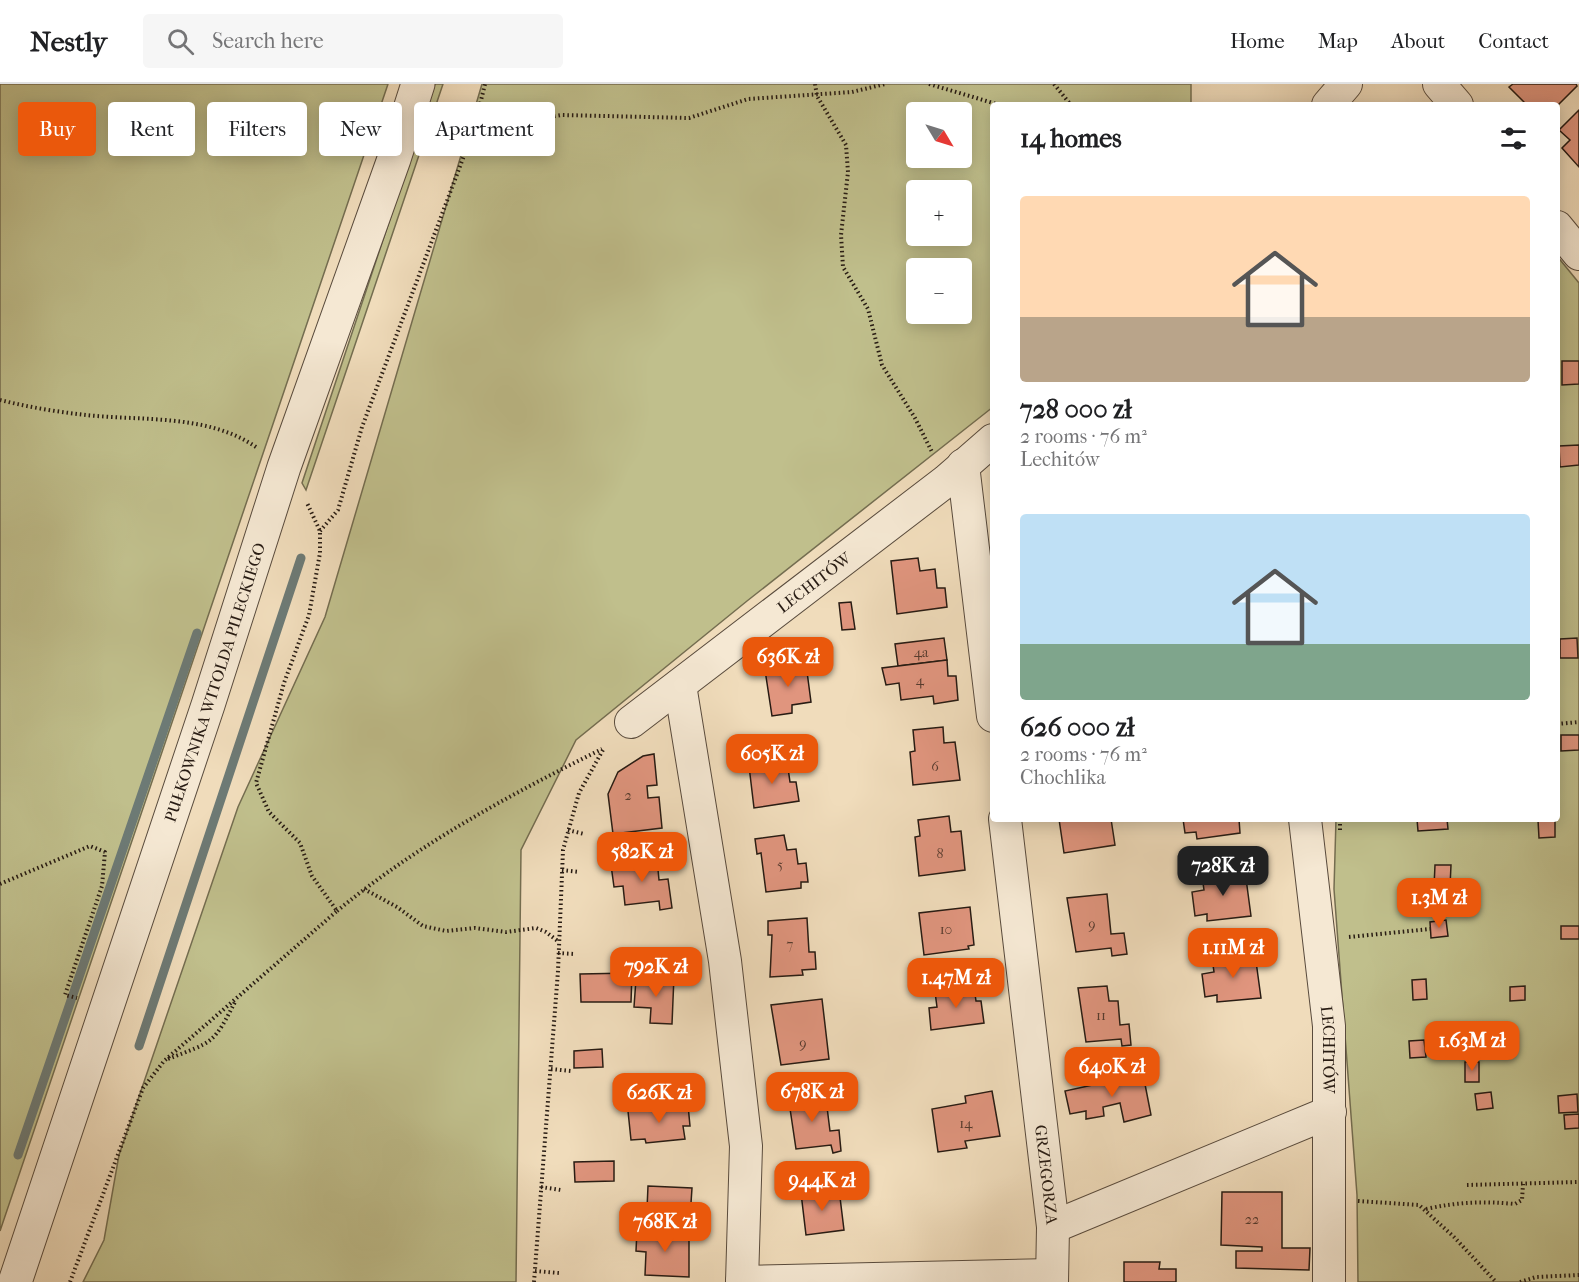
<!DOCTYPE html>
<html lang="en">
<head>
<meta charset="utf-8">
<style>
	body { margin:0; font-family:"IM FELL French Canon",serif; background:#f6f6f6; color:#202124; height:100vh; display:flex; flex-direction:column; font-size:22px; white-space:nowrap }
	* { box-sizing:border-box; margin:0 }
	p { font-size:20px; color:#757577 }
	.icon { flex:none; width:33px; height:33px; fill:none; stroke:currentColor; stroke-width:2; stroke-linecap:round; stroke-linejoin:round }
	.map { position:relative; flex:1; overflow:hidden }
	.panel { position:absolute; left:990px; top:18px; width:570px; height:720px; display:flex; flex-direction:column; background:#fff; border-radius:6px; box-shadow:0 3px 15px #0003 }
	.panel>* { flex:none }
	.top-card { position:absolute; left:18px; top:18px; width:570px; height:54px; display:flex; gap:12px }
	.needle { width:39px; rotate:128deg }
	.buttons { position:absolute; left:906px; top:18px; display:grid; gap:12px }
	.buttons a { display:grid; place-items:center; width:66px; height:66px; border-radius:6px; background:#fff; box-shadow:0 3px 15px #0003; font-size:30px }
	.price { position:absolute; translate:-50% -51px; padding:0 14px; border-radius:12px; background:#ea580c; color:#fff; font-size:20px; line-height:39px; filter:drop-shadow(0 2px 3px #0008) }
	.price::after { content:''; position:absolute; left:50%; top:36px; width:18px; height:14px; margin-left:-9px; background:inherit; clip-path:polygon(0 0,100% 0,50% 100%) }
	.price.selected { background:#222; color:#fff }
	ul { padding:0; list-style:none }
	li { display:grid; align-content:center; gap:12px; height:318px; padding:0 30px }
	li span { display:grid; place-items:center; height:186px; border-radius:6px; color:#555 }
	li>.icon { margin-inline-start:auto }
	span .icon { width:108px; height:108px; fill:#fffc; stroke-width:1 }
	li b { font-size:26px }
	h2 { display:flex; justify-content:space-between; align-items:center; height:72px; padding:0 30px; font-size:26px }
	.pill { padding:0 21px; border-radius:6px; background:#fff; box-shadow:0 3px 15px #0003; font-size:21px; line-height:54px }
	.pill.selected { background:#ea580c; color:#fff }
	header { display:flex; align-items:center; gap:36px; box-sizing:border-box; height:84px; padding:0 30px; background:#fff; border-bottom:2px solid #e0e0e0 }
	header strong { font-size:28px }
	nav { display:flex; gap:33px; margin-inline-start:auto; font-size:21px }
	.search { width:420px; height:54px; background:#f6f6f6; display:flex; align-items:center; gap:15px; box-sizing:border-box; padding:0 21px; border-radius:6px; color:#757577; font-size:22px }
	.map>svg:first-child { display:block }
	.green { fill:#c0bf8c; stroke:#746d50; stroke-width:1.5; fill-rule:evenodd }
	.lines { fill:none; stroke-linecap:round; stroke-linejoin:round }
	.stream { stroke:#6d7a75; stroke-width:9 }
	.building { fill:#e0957e; stroke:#271b13; stroke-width:1.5 }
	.minor-casing { stroke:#594b3d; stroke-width:34 }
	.tertiary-casing { stroke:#594b3d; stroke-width:35 }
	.path { stroke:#271b13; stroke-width:4; stroke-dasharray:1.5 3; stroke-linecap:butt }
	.minor { stroke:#f5e8d3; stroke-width:32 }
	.tertiary { stroke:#f5e8d3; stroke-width:33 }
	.labels { text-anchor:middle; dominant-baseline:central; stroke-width:4.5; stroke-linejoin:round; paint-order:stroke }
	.number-label { font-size:14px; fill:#553a2e }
	.street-label { font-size:16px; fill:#271b13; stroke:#f5e8d3 }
</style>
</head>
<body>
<header>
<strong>Nestly</strong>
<div class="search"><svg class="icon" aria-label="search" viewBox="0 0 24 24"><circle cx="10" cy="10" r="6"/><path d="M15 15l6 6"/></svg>Search here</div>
<nav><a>Home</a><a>Map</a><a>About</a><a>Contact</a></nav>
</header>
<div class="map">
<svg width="1579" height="1198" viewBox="0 0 1579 1198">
	<rect width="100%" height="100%" fill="#f0dcbb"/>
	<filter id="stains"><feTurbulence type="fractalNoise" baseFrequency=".00333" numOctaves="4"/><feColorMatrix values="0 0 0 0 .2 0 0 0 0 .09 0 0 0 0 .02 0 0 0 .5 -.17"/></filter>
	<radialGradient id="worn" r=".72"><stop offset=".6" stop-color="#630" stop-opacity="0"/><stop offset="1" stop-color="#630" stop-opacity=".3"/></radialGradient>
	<!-- green -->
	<g class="green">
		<path d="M0,0H388L0,1147Z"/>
		<path d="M435,0H443L306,406L302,399Z"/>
		<path d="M482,0H1191V21H993V323L747,517L576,656L521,766L516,1198H83L104,1156L119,1071L238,723L325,533ZM916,28H962V74H916ZM916,106H962V152H916ZM962,184V230H916V184Z"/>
		<path d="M1557,172L1579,199V1198H1358L1357,1111L1334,805L1336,735H1557Z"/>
	</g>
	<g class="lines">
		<!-- stream -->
		<g class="stream">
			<path d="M139,962L301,474"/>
			<path d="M18,1071L197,549"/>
		</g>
	</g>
	<!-- building -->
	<g class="building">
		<path d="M1513,0H1576L1577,2L1557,22L1527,21L1509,3Z"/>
		<path d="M1579,26V83L1562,64L1570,56L1559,46Z"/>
		<path d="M1562,277H1579V300L1562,301Z"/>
		<path d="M1579,361V381L1560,383L1559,362Z"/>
		<path d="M918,474L920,487L935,485L937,504H945L947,523L897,530L891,477Z"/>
		<path d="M851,518L855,545L842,546L839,519Z"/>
		<path d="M944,554L947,576L898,582L895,560Z"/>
		<path d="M1577,554L1578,574H1560V555Z"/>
		<path d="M947,576L948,592H956L958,616L934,620L933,612L901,616L899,599L886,601L882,584Z"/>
		<path d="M806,580L811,618L792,621V629L772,632L765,586Z"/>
		<path d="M943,643L944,659L955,658L960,696L913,701L910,668L915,667L913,646Z"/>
		<path d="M1561,651H1579V666L1561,667Z"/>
		<path d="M654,670L657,701L647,702L648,714L659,713L662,744L613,750L608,710L618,688L643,672Z"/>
		<path d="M787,677L790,698H796L799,717L754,724L749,682Z"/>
		<path d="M949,732L951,748L961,747L965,786L919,792L915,753L920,752L918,736Z"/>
		<path d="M1059,735H1111L1115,761L1064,769Z"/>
		<path d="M1183,735H1239L1240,749L1197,755L1196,748L1185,749Z"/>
		<path d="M1417,735H1447L1448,745L1418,747Z"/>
		<path d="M1538,736H1555V753L1539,754Z"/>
		<path d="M784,751L787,766L796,765L798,780L806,779L808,798H801V804L766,808L761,769L757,770L755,755Z"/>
		<path d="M657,775L659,796L668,795L672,824L660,826L659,817L625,821L623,802L614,803L611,781Z"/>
		<path d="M1435,781H1451L1450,803H1434Z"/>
		<path d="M1245,787L1251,832L1207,837V830L1195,832L1192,808L1204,806L1202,792Z"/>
		<path d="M1107,810L1111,850L1124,849L1127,870L1112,872L1111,864L1076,868L1067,814Z"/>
		<path d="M970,823L974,861L968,862L969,865L924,871L919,829Z"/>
		<path d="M807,834L809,868H815L816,885L802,886L803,891L770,893L772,851H768V837Z"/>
		<path d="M1446,836L1448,852L1431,854L1430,838Z"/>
		<rect x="1561" y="842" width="18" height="13"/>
		<path d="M1255,870L1261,914L1217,918V911L1205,913L1202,890L1214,888L1212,874Z"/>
		<path d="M632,889L631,918H581L580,890Z"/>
		<path d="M652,891L674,892L672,940L650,939L651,924L634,923L636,895L652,896Z"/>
		<path d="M1426,895L1427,915L1413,916L1412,896Z"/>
		<path d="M1107,902L1109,917H1118L1120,941L1129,940L1131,961L1122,962L1121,955L1086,958L1078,904Z"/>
		<path d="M1525,902V916L1510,917V903Z"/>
		<path d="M974,903L976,917H981L984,939L931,946L929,924L937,923L935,908Z"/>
		<path d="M822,915L829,975L781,981L771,921Z"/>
		<path d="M1424,956L1426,973L1410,974L1409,957Z"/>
		<path d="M602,965L603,983L574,984V967Z"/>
		<rect x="1465" y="978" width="14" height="20"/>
		<path d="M678,990L679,1001L686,1000L688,1021L628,1027L626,1001L640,999L639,994Z"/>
		<path d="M1143,990L1151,1031L1124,1038L1120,1019L1103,1023L1104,1032L1086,1035V1027L1070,1030L1065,1007Z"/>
		<path d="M992,1007L1000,1052L965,1057L967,1064L938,1068L932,1025L966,1019L965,1012Z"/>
		<path d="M816,1008L819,1025L827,1023L830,1047L839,1046L841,1067L833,1069L831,1061L796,1065L788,1011Z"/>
		<path d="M1491,1008L1493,1024L1477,1026L1475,1010Z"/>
		<path d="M1577,1010L1578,1028L1559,1029L1558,1012Z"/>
		<path d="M688,1021L690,1042H683L685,1055L646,1059L645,1055L631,1056L628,1027Z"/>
		<path d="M1579,1030V1044L1565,1045L1564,1031Z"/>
		<path d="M614,1077V1097L575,1098L574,1078Z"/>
		<path d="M648,1102L692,1104L689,1149L637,1146L638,1125H647Z"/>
		<path d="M839,1105L844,1146L806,1151L801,1109Z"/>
		<path d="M1222,1108H1282V1164H1310L1309,1186L1236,1184V1167H1262V1163L1221,1161Z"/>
		<path d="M637,1146L689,1149V1193L645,1191L646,1168L636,1167Z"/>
		<path d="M1124,1178H1160L1159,1185H1176V1198H1124Z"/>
	</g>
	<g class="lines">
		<!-- minor casing -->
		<g class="minor-casing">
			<g id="minor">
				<path d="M1439,0L1457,21"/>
				<path d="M1328,21L1346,0"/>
				<path d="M1557,143L1579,170"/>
				<path d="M963,381L993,632"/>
				<path d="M680,601L725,877L746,1062L742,1198"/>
				<path id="s1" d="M631,638L946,397L993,356"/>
				<path id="s2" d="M1005,735L1053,1143L1052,1198"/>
				<path id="s3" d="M1305,735L1329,942V1198"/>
				<path d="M1053,1143L1330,1028"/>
				<path d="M742,1198L1052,1191"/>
			</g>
		</g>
		<!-- tertiary casing -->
		<g class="tertiary-casing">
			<g id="tertiary">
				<path id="s4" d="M15,1198L208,621L284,383L394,75L418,0"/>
			</g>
		</g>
		<!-- path -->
		<g class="path">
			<path d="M815,0L817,12L846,61L848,88L841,151L843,183L868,225L882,281L915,334L932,368"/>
			<path d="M929,0L1000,21"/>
			<path d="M1054,0L1071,21"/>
			<path d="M474,45L562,31L689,34L748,15L852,8L885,0"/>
			<path d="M0,316C28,323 58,328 86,331C143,337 208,330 256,363"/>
			<path d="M320,447L338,426L362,343L474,45L485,0"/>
			<path d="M1557,640L1579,638"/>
			<path d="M568,746L584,750"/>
			<path d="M1340,746V735"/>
			<path d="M562,786L579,788"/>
			<path d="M0,800L90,762L105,768L102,802L65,911L77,914"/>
			<path d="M364,805L397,823L423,842L446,847L475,844L506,848L536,844L546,848L559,858"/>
			<path d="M337,827C417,761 509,711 602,665"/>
			<path d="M1349,853L1430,845"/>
			<path d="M558,869L574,870"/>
			<path d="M168,975C214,957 213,961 236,916"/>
			<path d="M551,985L571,987"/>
			<path d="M1467,1101L1579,1098"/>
			<path d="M541,1103L561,1106"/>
			<path d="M1358,1117L1419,1121L1454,1153L1496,1198"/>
			<path d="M1426,1125C1458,1118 1483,1117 1515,1120L1522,1116L1523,1100"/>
			<path d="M535,1187L559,1189"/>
			<path d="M70,1198L143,1004L164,977L337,827L312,792L300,759L269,728L256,699L284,599L309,531L320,469V447L307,419"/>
			<path d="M534,1198L558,887L563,766L579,709L604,664"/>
			<path d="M1520,1198L1536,1193L1579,1191"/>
		</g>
		<!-- minor -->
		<use href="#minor" class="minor"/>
		<!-- tertiary -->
		<use href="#tertiary" class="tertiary"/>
	</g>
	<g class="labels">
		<!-- number labels -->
		<g class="number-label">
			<text x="921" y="568">4a</text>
			<text x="920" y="596">4</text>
			<text x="935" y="682">6</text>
			<text x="628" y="711">2</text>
			<text x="940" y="769">8</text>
			<text x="780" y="780">5</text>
			<text x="1092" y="840">9</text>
			<text x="946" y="845">10</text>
			<text x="790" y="860">7</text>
			<text x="1101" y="931">11</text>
			<text x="803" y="959">9</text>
			<text x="966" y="1039">14</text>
			<text x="1252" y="1135">22</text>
		</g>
		<!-- street labels -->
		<g class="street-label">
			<text stroke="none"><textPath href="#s1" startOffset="230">LECHITÓW</textPath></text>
			<text stroke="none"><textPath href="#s4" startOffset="632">PUŁKOWNIKA WITOLDA PILECKIEGO</textPath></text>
			<text stroke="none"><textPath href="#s3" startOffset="232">LECHITÓW</textPath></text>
			<text stroke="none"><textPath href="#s2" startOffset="358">GRZEGORZA</textPath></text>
		</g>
	</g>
	<rect width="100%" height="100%" filter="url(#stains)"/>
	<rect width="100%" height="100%" fill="url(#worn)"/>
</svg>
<div class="buttons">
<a><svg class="needle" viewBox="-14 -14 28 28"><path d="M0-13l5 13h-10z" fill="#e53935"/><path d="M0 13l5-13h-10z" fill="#757577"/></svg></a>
<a>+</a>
<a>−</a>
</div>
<b class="price" style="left:788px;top:604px">636K zł</b>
<b class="price" style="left:772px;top:701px">605K zł</b>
<b class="price" style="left:642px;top:799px">582K zł</b>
<b class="price selected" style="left:1223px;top:813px">728K zł</b>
<b class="price" style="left:1439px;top:845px">1.3M zł</b>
<b class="price" style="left:1233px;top:895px">1.11M zł</b>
<b class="price" style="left:656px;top:914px">792K zł</b>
<b class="price" style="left:956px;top:925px">1.47M zł</b>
<b class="price" style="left:1472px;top:988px">1.63M zł</b>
<b class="price" style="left:1112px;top:1014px">640K zł</b>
<b class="price" style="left:812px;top:1039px">678K zł</b>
<b class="price" style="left:659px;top:1040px">626K zł</b>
<b class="price" style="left:822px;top:1128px">944K zł</b>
<b class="price" style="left:665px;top:1169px">768K zł</b>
<div class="top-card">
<a class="pill selected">Buy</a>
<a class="pill">Rent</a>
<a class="pill">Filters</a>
<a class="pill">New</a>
<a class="pill">Apartment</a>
</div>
<section class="panel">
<h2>14 homes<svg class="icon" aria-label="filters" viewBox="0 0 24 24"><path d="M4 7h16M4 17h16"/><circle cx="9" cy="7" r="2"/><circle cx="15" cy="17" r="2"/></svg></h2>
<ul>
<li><span style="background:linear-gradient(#ffd9b3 65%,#b9a48a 0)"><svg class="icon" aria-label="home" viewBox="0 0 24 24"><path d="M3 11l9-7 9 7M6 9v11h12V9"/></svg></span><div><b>728 000 zł</b><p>2 rooms · 76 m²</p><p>Lechitów</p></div></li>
<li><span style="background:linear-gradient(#bfe0f5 70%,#7fa58c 0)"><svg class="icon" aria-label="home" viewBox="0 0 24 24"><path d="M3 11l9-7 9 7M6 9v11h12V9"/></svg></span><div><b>626 000 zł</b><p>2 rooms · 76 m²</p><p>Chochlika</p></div></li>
</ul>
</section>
</div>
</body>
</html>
